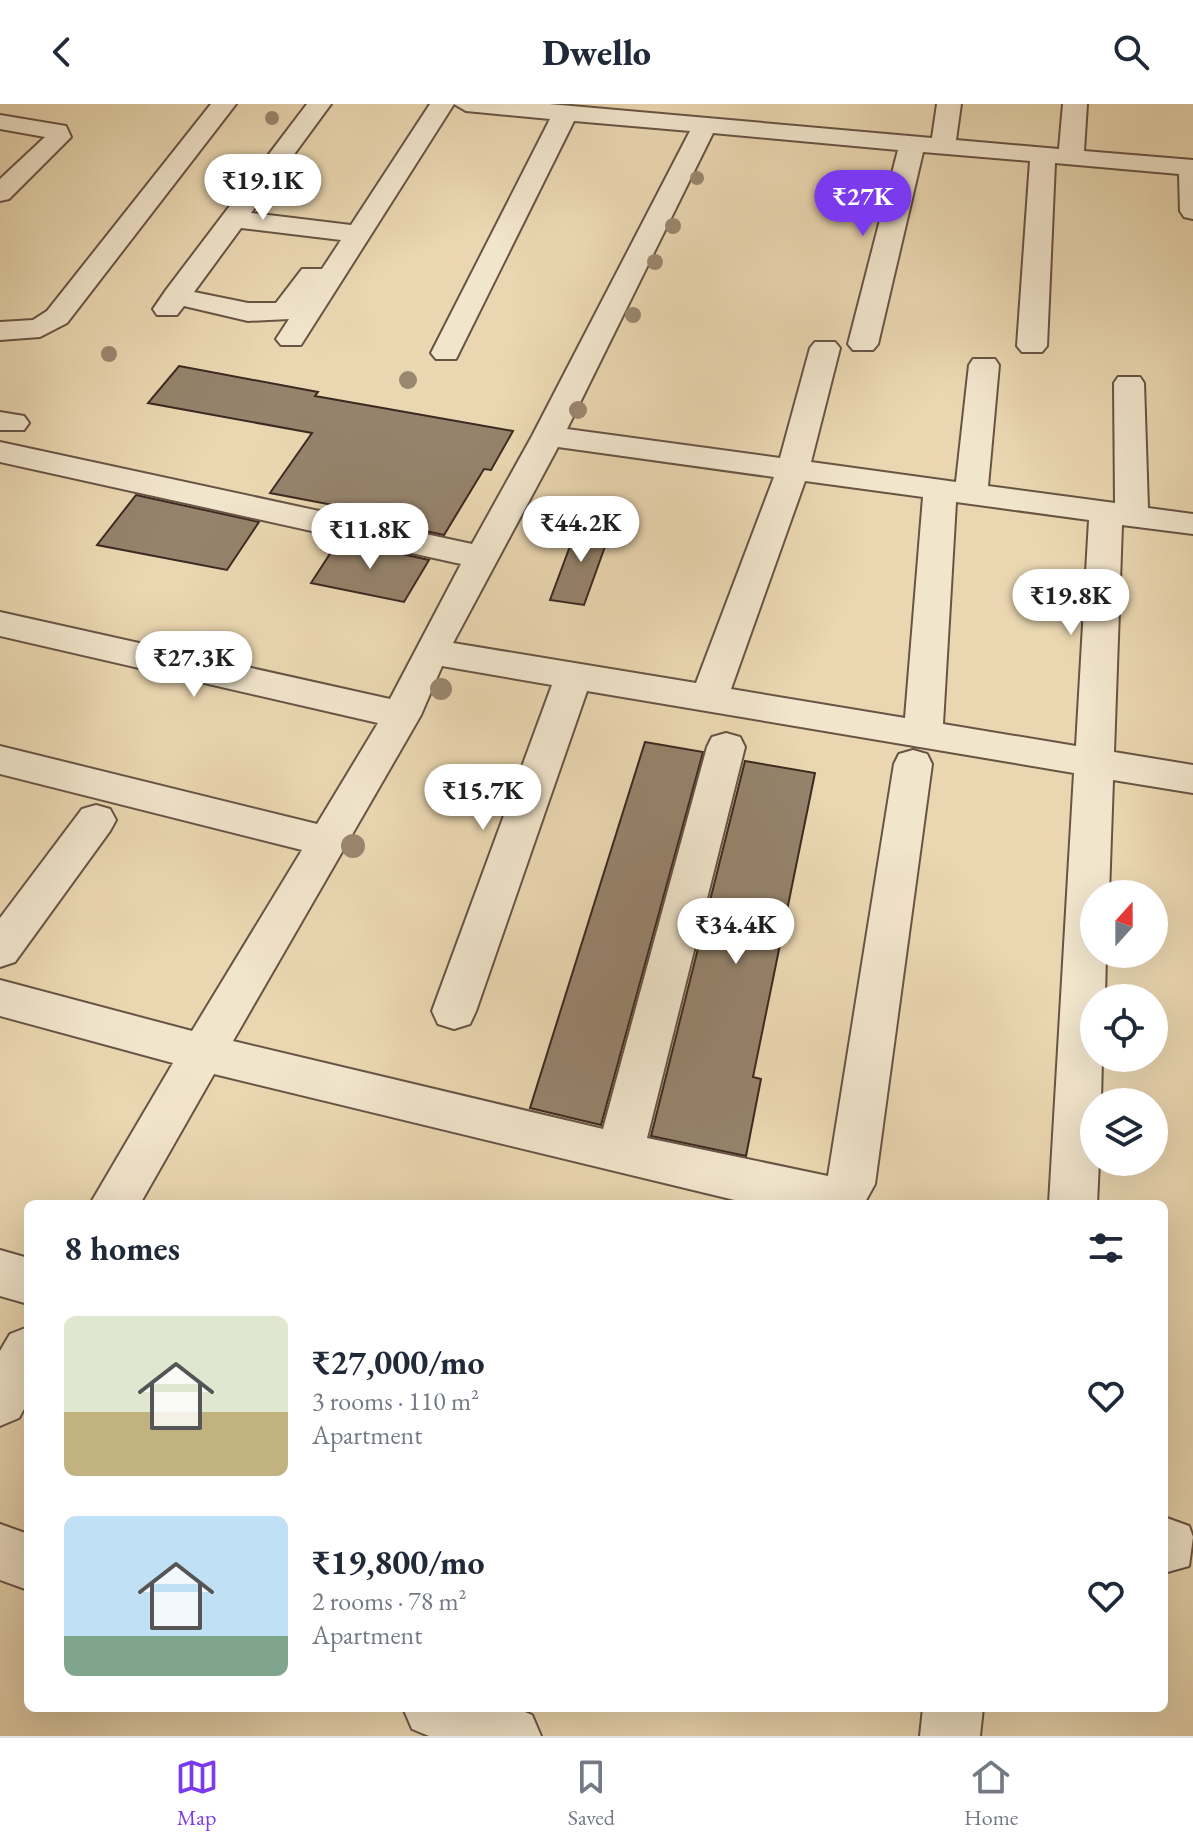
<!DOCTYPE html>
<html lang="en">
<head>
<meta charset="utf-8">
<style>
	body { margin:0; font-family:"EB Garamond",serif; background:#f2f2f3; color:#1f2937; height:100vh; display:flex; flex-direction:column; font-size:30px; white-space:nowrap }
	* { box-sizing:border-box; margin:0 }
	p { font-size:26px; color:#747a83 }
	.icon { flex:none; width:44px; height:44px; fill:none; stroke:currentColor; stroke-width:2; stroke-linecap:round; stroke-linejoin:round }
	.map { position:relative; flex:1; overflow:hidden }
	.side { position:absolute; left:24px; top:1096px; width:1144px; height:512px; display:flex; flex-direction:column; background:#fff; border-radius:12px; box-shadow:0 8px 32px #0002 }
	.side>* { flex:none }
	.needle { width:52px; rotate:21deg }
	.fabs { position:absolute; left:1080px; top:776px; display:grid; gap:16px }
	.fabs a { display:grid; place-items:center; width:88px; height:88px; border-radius:50%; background:#fff; box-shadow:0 8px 32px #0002; font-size:40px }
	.price { position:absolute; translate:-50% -68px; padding:0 18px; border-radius:28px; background:#fff; color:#222; font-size:26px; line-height:52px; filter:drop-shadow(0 2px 4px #0008) }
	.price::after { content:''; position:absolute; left:50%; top:48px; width:24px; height:18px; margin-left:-12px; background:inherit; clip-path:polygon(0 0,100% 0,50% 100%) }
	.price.selected { background:#7c3aed; color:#fff }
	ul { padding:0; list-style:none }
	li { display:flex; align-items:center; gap:24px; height:200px; padding:0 40px }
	li span { display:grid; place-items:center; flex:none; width:224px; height:160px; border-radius:12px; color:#555 }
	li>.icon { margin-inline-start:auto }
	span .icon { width:96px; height:96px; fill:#fffc; stroke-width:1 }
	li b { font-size:34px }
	h2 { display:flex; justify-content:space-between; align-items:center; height:96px; padding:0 40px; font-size:34px }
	header { display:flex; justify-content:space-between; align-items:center; height:104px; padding:0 40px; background:#fff; font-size:36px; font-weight:800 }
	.tabs { display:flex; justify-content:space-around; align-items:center; height:112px; border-top:2px solid #e0e1e3; background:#fff; font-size:22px; color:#747a83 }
	.tabs a { display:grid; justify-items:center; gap:4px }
	.tabs .selected { color:#7c3aed }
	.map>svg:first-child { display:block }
	.building { fill:#96836c; stroke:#3c2921; stroke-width:2 }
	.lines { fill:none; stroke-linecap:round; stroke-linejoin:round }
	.street-casing { stroke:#685445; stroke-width:4 }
	.street { fill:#f1e5cc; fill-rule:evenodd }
	.tree { fill:#9a876f }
</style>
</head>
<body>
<header><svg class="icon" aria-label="back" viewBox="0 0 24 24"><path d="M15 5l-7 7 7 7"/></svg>Dwello<svg class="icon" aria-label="search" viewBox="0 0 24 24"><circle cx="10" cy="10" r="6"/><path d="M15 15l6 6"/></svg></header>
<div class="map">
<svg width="1193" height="1632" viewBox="0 0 1193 1632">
	<rect width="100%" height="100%" fill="#ead7b1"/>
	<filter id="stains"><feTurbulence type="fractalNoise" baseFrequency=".0025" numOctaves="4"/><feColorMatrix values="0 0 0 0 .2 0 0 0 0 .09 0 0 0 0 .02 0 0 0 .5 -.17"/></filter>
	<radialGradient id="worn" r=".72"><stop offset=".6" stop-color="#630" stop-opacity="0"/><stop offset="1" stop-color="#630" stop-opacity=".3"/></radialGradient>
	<!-- building -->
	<g class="building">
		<path d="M179,262L318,288L315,292L513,327L491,366L484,365L444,431L355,412L359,406L270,389L312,329L148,299Z"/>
		<path d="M136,391L259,418L227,466L97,441Z"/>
		<path d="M579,418L612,423L584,501L550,496Z"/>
		<path d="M339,436L429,456L404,498L311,479Z"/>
		<path d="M645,638L703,648L601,1021L530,1004Z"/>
		<path d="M745,657L815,669L753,973L761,975L746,1052L651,1032Z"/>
	</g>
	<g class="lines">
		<!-- street casing -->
		<g class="street-casing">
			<g id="street">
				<path d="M211,0H236L67,219L40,233L0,236V218L33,216L47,207Z"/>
				<path d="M307,0H331L251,109L351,121L430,0H549L932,34L937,0H961L956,36L1059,45L1063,0H1087L1084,47L1193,56V115L1184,113L1180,107L1179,70L1055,59L1047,242L1042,248H1022L1017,242L1030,57L923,48L878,240L873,246H853L848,240L898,46L713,29L567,325L780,354L810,244L815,238H835L840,244L811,358L956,378L969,261L973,255H995L999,261L988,382L1115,399L1114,279L1118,273H1140L1144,279L1148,404L1193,410V430L1122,421L1114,648L1193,661V689L1113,676L1109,790H1094V850H1106L1105,894H1094V954H1102L1101,998H1094V1058H1099L1097,1100H1049L1074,669L587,587L476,907L470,920L454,925L438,920L432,907L552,581L442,562L421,611L233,937L603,1025L707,643L712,633L726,629L740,633L745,643L647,1034L828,1072L894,660L899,650L913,646L927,650L932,660L875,1080L864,1100H751L214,970L140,1100H90L173,959L0,912V876L192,927L302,746L0,670V642L317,720L378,619L0,532V508L390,595L461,460L0,358V338L472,440L532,332L690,27L574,17L456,255H436L431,249L550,15L466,7L454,0L301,241H281L276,235L289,215L248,217L184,202L177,211H157L153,205L166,186ZM241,124L341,136L322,165H302L276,199H248L194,188ZM558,343L774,373L696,579L453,539ZM805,377L923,393L905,614L731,585ZM956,398L1089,416L1076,642L943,620Z"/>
				<path d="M0,11L66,22L71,33L9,95L0,97V75L45,33L0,25Z"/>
				<path d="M0,308L24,312L29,319L24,326H0Z"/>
				<path d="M96,701L110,705L116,716L110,727L15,858L0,863V814L82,705Z"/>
				<path d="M0,1146L28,1154V1200L0,1192Z"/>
				<path d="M28,1223V1298L19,1314L0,1322V1247L10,1230Z"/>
				<path d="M1164,1413L1189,1422L1193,1433L1189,1462L1164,1469Z"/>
				<path d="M0,1420L28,1430V1486L0,1476Z"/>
				<path d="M403,1604H516L532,1611L541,1632H429L412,1625Z"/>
				<path d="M923,1604H983L980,1632H920Z"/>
			</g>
		</g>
		<!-- street -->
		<use href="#street" class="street"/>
	</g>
	<!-- trees -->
	<g class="tree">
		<circle cx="272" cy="14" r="7"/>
		<circle cx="697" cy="74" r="7"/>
		<circle cx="673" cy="122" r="8"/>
		<circle cx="655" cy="158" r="8"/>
		<circle cx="633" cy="211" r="8"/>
		<circle cx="109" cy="250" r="8"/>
		<circle cx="408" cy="276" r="9"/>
		<circle cx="578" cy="306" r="9"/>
		<circle cx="441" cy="585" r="11"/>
		<circle cx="353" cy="742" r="12"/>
	</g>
	<rect width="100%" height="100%" filter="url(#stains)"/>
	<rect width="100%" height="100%" fill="url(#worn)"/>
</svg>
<div class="fabs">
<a><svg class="needle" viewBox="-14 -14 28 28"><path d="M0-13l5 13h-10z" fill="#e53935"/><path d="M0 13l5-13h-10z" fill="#747a83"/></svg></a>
<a><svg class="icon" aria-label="locate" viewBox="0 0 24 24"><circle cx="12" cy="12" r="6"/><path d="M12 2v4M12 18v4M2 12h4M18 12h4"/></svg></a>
<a><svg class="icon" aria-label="layers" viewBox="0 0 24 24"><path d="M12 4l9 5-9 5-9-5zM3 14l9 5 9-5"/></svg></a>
</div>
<b class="price" style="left:263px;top:118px">₹19.1K</b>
<b class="price selected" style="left:863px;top:134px">₹27K</b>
<b class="price" style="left:581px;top:460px">₹44.2K</b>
<b class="price" style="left:370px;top:467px">₹11.8K</b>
<b class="price" style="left:1071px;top:533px">₹19.8K</b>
<b class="price" style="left:194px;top:595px">₹27.3K</b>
<b class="price" style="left:483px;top:728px">₹15.7K</b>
<b class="price" style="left:736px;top:862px">₹34.4K</b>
<section class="side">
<h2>8 homes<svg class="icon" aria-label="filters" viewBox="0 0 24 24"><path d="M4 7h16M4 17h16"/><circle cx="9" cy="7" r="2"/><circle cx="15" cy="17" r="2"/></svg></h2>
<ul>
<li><span style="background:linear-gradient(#dfe7d0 60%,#c2b280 0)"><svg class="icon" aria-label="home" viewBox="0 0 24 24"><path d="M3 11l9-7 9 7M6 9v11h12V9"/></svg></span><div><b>₹27,000/mo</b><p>3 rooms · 110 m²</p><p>Apartment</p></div><svg class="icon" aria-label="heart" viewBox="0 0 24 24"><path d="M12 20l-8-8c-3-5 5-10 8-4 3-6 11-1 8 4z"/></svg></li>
<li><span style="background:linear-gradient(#bfe0f5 75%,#7fa58c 0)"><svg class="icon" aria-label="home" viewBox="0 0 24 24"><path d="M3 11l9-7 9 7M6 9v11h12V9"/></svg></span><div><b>₹19,800/mo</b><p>2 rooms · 78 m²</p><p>Apartment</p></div><svg class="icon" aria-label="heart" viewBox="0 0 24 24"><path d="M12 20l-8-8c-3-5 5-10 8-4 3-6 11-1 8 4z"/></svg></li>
</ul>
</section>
</div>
<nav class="tabs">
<a class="selected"><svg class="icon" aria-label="map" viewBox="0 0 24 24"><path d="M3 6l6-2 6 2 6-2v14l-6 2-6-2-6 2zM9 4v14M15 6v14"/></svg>Map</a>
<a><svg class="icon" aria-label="saved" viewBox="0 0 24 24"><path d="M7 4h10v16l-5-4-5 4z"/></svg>Saved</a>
<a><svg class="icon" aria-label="home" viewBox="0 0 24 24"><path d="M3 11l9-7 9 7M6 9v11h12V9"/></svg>Home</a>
</nav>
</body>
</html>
